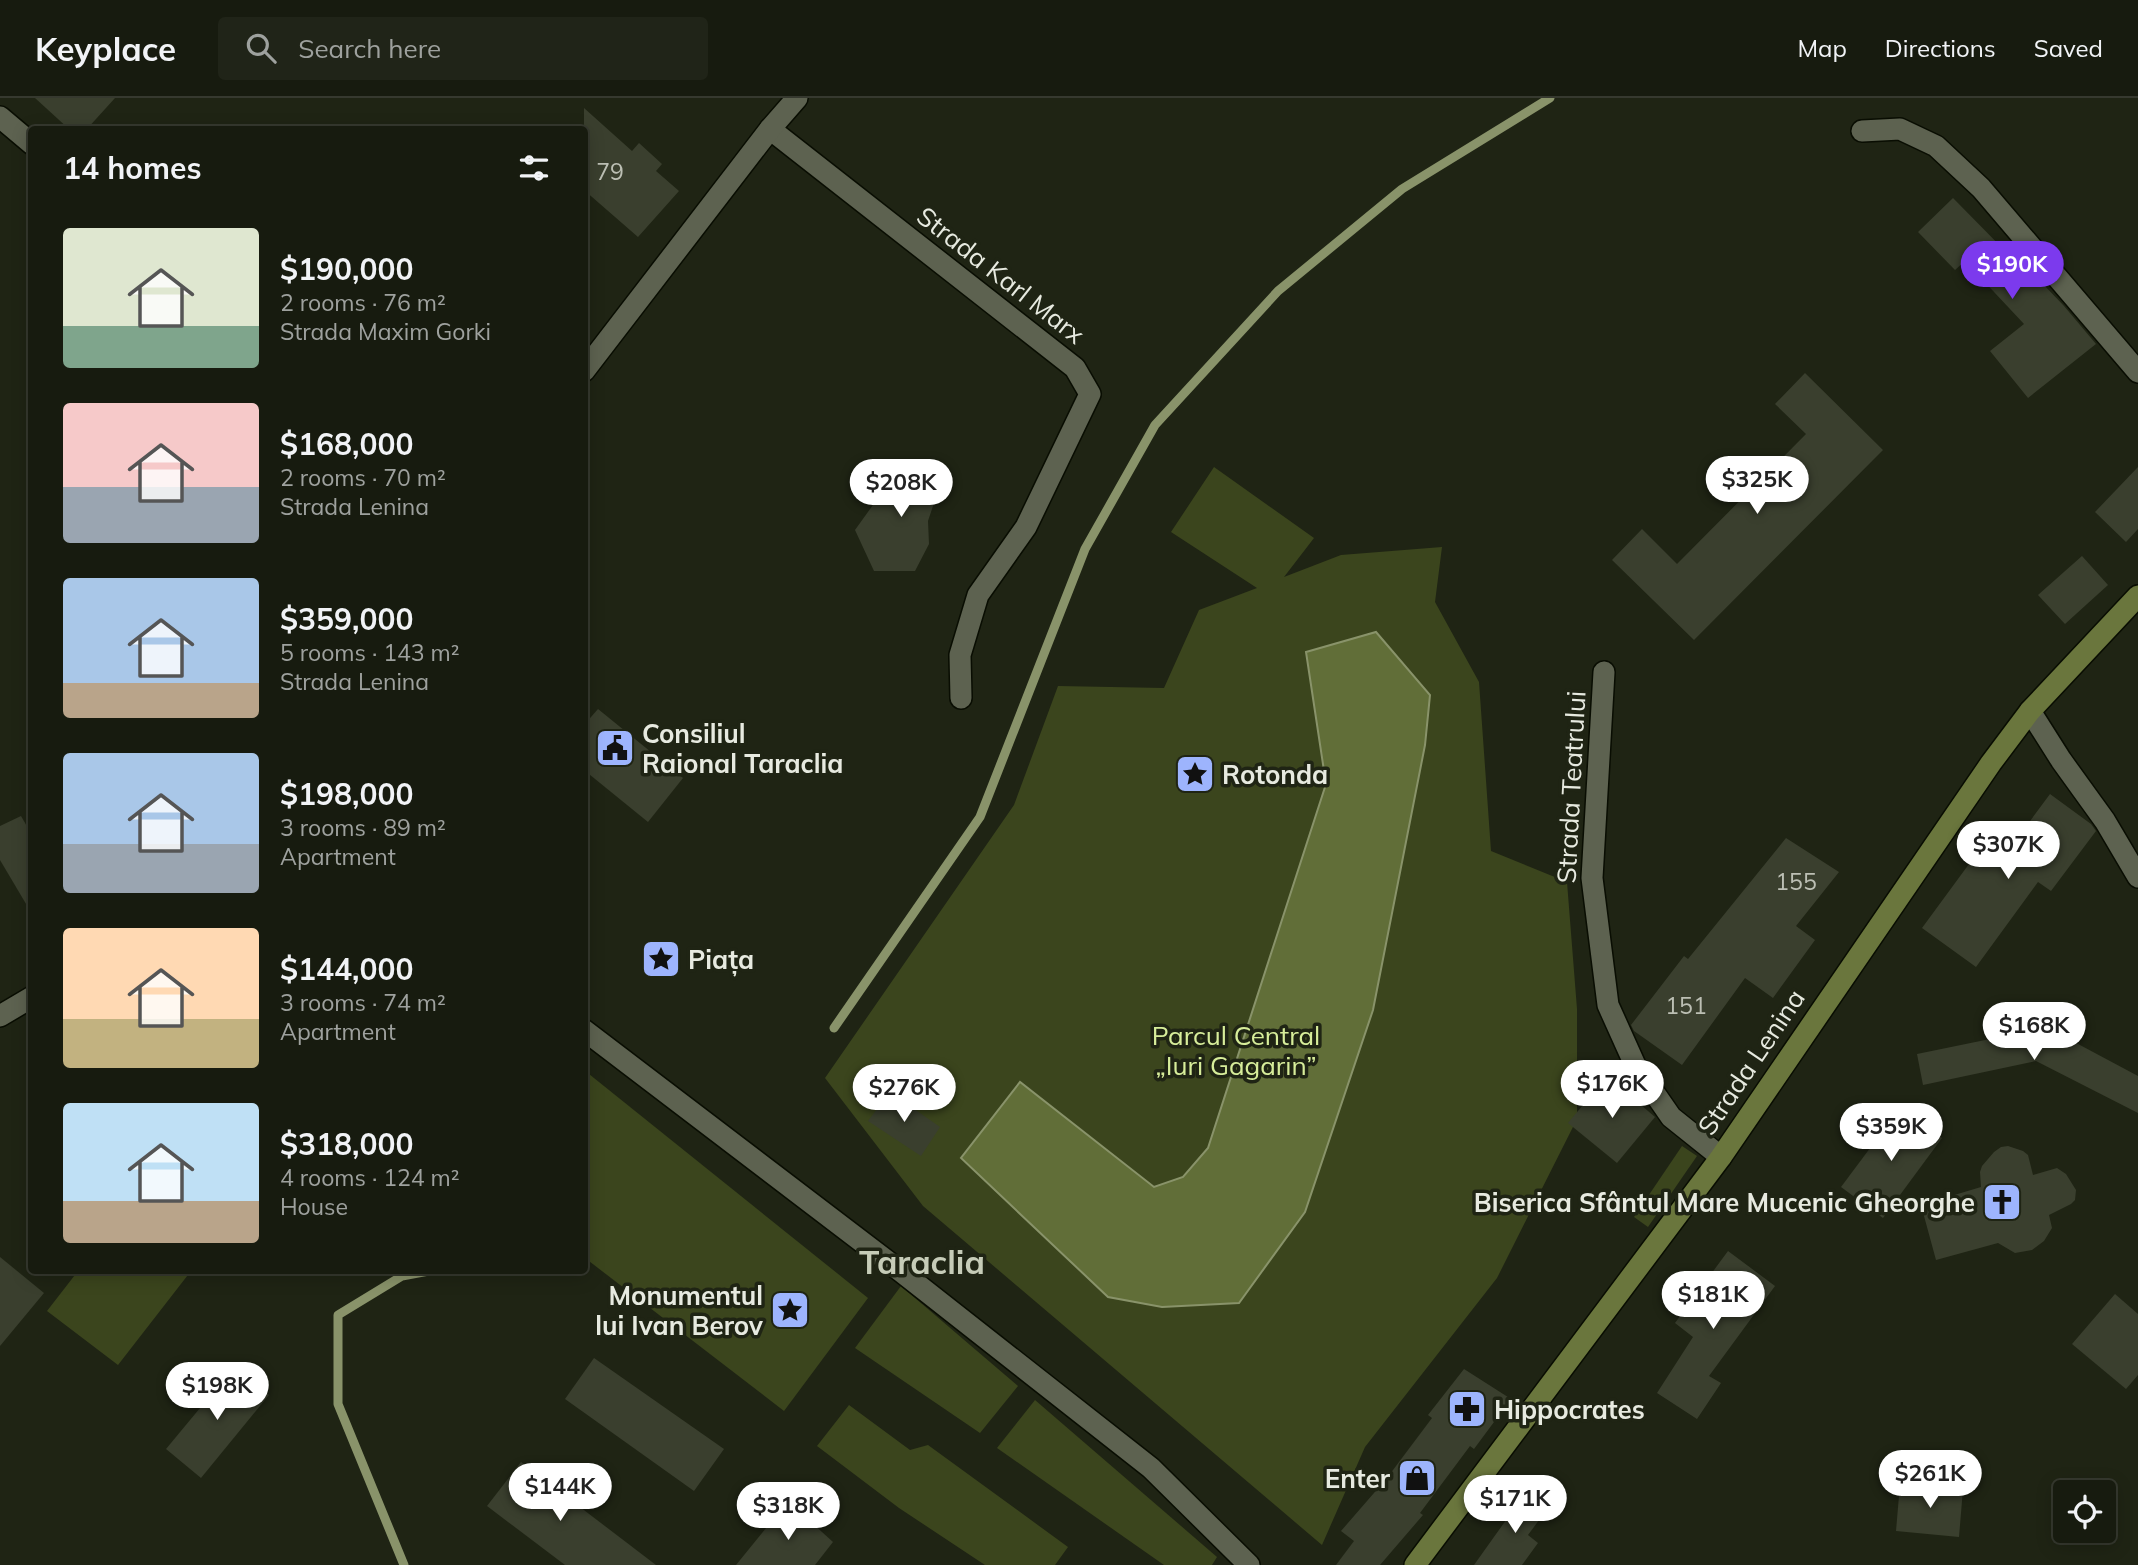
<!DOCTYPE html>
<html lang="en">
<head>
<meta charset="utf-8">
<style>
	body { margin:0; font-family:Mulish,sans-serif; background:#202418; color:#f1f3f6; height:100vh; display:flex; flex-direction:column; font-size:26px; white-space:nowrap }
	* { box-sizing:border-box; margin:0 }
	p { font-size:23px; color:#9ea19e }
	.icon { flex:none; width:38px; height:38px; fill:none; stroke:currentColor; stroke-width:2; stroke-linecap:round; stroke-linejoin:round }
	.map { position:relative; flex:1; overflow:hidden }
	.sheet { position:absolute; left:28px; top:28px; width:560px; height:1148px; display:flex; flex-direction:column; background:#171b0f; border-radius:7px; box-shadow:0 4px 18px #0003,0 0 0 2px #36392f }
	.sheet>* { flex:none }
	.fabs { position:absolute; left:2053px; top:1382px; display:grid; gap:14px }
	.fabs a { display:grid; place-items:center; width:63px; height:63px; border-radius:7px; background:#171b0f; box-shadow:0 4px 18px #0003,0 0 0 2px #36392f; font-size:35px }
	.price { position:absolute; translate:-50% -60px; padding:0 16px; border-radius:24px; background:#fff; color:#222; font-size:23px; line-height:46px; filter:drop-shadow(0 2px 4px #0008) }
	.price::after { content:''; position:absolute; left:50%; top:42px; width:21px; height:16px; margin-left:-10px; background:inherit; clip-path:polygon(0 0,100% 0,50% 100%) }
	.price.current { background:#7c3aed; color:#fff }
	ul { padding:0; list-style:none }
	li { display:flex; align-items:center; gap:21px; height:175px; padding:0 35px }
	li span { display:grid; place-items:center; flex:none; width:196px; height:140px; border-radius:7px; color:#555 }
	li>.icon { margin-inline-start:auto }
	span .icon { width:84px; height:84px; fill:#fffc; stroke-width:1 }
	li b { font-size:30px }
	h2 { display:flex; justify-content:space-between; align-items:center; height:84px; padding:0 35px; font-size:30px }
	header { display:flex; align-items:center; gap:42px; box-sizing:border-box; height:98px; padding:0 35px; background:#171b0f; border-bottom:2px solid #36392f }
	header strong { font-size:33px }
	nav { display:flex; gap:38px; margin-inline-start:auto; font-size:24px }
	.search { width:490px; height:63px; background:#202418; display:flex; align-items:center; gap:18px; box-sizing:border-box; padding:0 24px; border-radius:7px; color:#9ea19e; font-size:26px }
	.map>svg:first-child { display:block }
	.green { fill:#3b451d }
	.water { fill:#616e38; stroke:#89936a; stroke-width:2 }
	.lines { fill:none; stroke-linecap:round; stroke-linejoin:round }
	.stream { stroke:#89936a; stroke-width:9 }
	.building { fill:#3a3f2e }
	.street-casing { stroke:#090d02; stroke-width:24 }
	.secondary-casing { stroke:#090d02; stroke-width:24 }
	.street { stroke:#5d6250; stroke-width:21 }
	.secondary { stroke:#6a763d; stroke-width:21 }
	.labels { text-anchor:middle; dominant-baseline:central; stroke-width:7; stroke-linejoin:round; paint-order:stroke }
	.number-label { font-size:23px; fill:#bcbfb4 }
	.street-label { font-size:26px; fill:#e7eae0; stroke:#1f2414 }
	.poi-label { font-size:26px; font-weight:bold; fill:#e7eae0; stroke:#1f2414; text-anchor:start }
	.park-label { font-size:26px; fill:#d7ed9a; stroke:#1f2414 }
	.district-label { font-size:33px; font-weight:bold; fill:#c6ccb8; stroke:#1f2414 }
</style>
</head>
<body>
<header>
<strong>Keyplace</strong>
<div class="search"><svg class="icon" aria-label="search" viewBox="0 0 24 24"><circle cx="10" cy="10" r="6"/><path d="M15 15l6 6"/></svg>Search here</div>
<nav><a>Map</a><a>Directions</a><a>Saved</a></nav>
</header>
<div class="map">
<svg width="2138" height="1467" viewBox="0 0 2138 1467">
	<rect width="100%" height="100%" fill="#1f2414"/>
	<!-- green -->
	<g class="green">
		<path d="M1214,369L1314,440L1284,479L1341,457L1442,449L1435,504L1479,584L1491,753L1567,784L1577,911V1021L1497,1180L1365,1349L1322,1447L923,1108L825,980L1014,707L1058,588L1164,590L1199,512L1257,490L1171,434Z"/>
		<path d="M584,972L868,1200L784,1313L585,1160Z"/>
		<path d="M1682,1048L1697,1058L1648,1129L1634,1119Z"/>
		<path d="M78,1173V1172L191,1173L118,1267L47,1213Z"/>
		<path d="M901,1188L1018,1288L980,1335L855,1250Z"/>
		<path d="M1035,1302L1217,1459L1212,1467H1164L997,1350Z"/>
		<path d="M849,1307L910,1352L928,1347L1068,1449L1055,1467H985L899,1410L817,1348Z"/>
	</g>
	<!-- water -->
	<path class="water" d="M1376,534L1430,597L1425,647L1373,912L1305,1114L1239,1205L1162,1209L1108,1199L961,1060L1020,984L1154,1089L1183,1079L1208,1050L1326,686L1306,554Z"/>
	<g class="lines">
		<!-- stream -->
		<g class="stream">
			<path d="M834,930L980,719L1085,451L1155,327L1278,193L1402,91L1550,0"/>
			<path d="M404,1467L338,1306V1217L402,1178L434,1172"/>
		</g>
	</g>
	<!-- building -->
	<g class="building">
		<path d="M35,0H115L86,32H70Z"/>
		<path d="M584,10L632,53L639,45L662,66L656,73L679,93L638,139L584,92Z"/>
		<path d="M1953,100L2017,165L2020,162L2064,208L2096,246L2028,300L1990,253L2024,226L1965,163L1955,172L1918,134Z"/>
		<path d="M1805,275L1883,352L1694,542L1612,462L1642,431L1677,466L1806,336L1775,306Z"/>
		<path d="M906,361L931,362L941,384L928,423L929,446L915,473H874L855,432Z"/>
		<path d="M2138,369V431L2126,444L2095,414Z"/>
		<path d="M2082,458L2108,487L2065,526L2038,497Z"/>
		<path d="M598,611L683,680L648,724L584,672V627Z"/>
		<path d="M2050,696L2091,726L2096,733L2051,793L2038,784L1976,869L1922,830L1980,751L1999,765Z"/>
		<path d="M21,718L32,737V816L0,762V728Z"/>
		<path d="M1786,740L1839,774L1796,828L1815,842L1773,900L1745,880L1682,967L1634,933L1631,927L1684,858L1688,861Z"/>
		<path d="M2035,923L2138,978V1015L2036,963L1923,987L1917,956L2029,933Z"/>
		<path d="M1607,978L1655,1019L1617,1065L1568,1025Z"/>
		<path d="M890,994L940,1029L921,1058L868,1023Z"/>
		<path d="M1900,1010L1942,1040L1883,1120L1841,1089Z"/>
		<path d="M2008,1048L2023,1053L2028,1057L2033,1077L2057,1070L2066,1076L2076,1092L2075,1102L2071,1106L2049,1117L2052,1130L2044,1143L2032,1152L2015,1155L1998,1145L1936,1162L1921,1107L1981,1089L1980,1074L1982,1068L1994,1054L2001,1049Z"/>
		<path d="M1728,1153L1775,1188L1709,1278L1721,1285L1697,1321L1657,1295L1693,1239L1675,1225Z"/>
		<path d="M0,1159L44,1195L0,1248Z"/>
		<path d="M2115,1196L2138,1216V1277L2126,1291L2072,1246Z"/>
		<path d="M594,1260L724,1351L694,1393L565,1301Z"/>
		<path d="M234,1269L269,1297L201,1380L166,1351Z"/>
		<path d="M1464,1271L1511,1301L1474,1351L1470,1348L1420,1415L1423,1417L1380,1467H1336L1354,1443L1341,1433L1387,1380L1432,1320L1428,1317Z"/>
		<path d="M521,1364L656,1467H565L487,1408Z"/>
		<path d="M1900,1386L1963,1391L1959,1439L1896,1433Z"/>
		<path d="M1526,1394L1548,1410L1528,1437L1538,1445L1522,1467H1474Z"/>
		<path d="M788,1403L833,1444L815,1467H736Z"/>
	</g>
	<g class="lines">
		<!-- street casing -->
		<g class="street-casing">
			<g id="street">
				<path d="M0,19L32,46"/>
				<path d="M770,31L1075,270L1090,296L1026,429L978,497L960,557L961,600"/>
				<path d="M1862,33L1900,31L1936,48L1981,90L2138,274"/>
				<path d="M584,273L770,31L797,0"/>
				<path d="M1604,574L1592,780L1608,907L1635,967L1671,1019L1721,1059"/>
				<path d="M2030,613L2061,662L2105,723L2138,779"/>
				<path d="M0,918L32,899"/>
				<path d="M584,932L899,1172L1151,1370L1249,1467"/>
			</g>
		</g>
		<!-- secondary casing -->
		<g class="secondary-casing">
			<path id="secondary" d="M1415,1467L1721,1059L1991,665L2030,613L2138,498"/>
		</g>
		<!-- street -->
		<use href="#street" class="street"/>
		<!-- secondary -->
		<use href="#secondary" class="secondary"/>
	</g>
	<!-- icons -->
	<defs>
		<g id="civic-square" transform="scale(2.0125)"><rect x="-9" y="-9" width="18" height="18" rx="4" fill="#9db4fd" stroke="#1f2414"/><path d="M-.6-6.5H3V-4.5H.6V-3L4-1V1h2V6H-6V1h2V-1L-.6-3ZM-1.2 2.5V6h2.4V2.5Z" fill="#111"/></g>
		<g id="sight-square" transform="scale(2.0125)"><rect x="-9" y="-9" width="18" height="18" rx="4" fill="#9db4fd" stroke="#1f2414"/><path d="M0-6L1.8-2.2L6-1.7L2.9 1.2L3.7 5.4L0 3.3L-3.7 5.4L-2.9 1.2L-6-1.7L-1.8-2.2Z" fill="#111"/></g>
		<g id="church-square" transform="scale(2.0125)"><rect x="-9" y="-9" width="18" height="18" rx="4" fill="#9db4fd" stroke="#1f2414"/><path d="M-1.2-6h2.4v3.5h3.3v2.4h-3.3V6h-2.4V-.1h-3.3v-2.4h3.3Z" fill="#111"/></g>
		<g id="pharmacy-square" transform="scale(2.0125)"><rect x="-9" y="-9" width="18" height="18" rx="4" fill="#9db4fd" stroke="#1f2414"/><path d="M-2-6h4v4h4v4h-4v4h-4v-4h-4v-4h4Z" fill="#111"/></g>
		<g id="shop-square" transform="scale(2.0125)"><rect x="-9" y="-9" width="18" height="18" rx="4" fill="#9db4fd" stroke="#1f2414"/><path d="M-5-2.5h2.3a2.7 3.5 0 0 1 5.4 0H5L5.5 6h-11ZM-1.5-2.5h3a1.5 2.3 0 0 0-3 0Z" fill="#111"/></g>
	</defs>
	<g fill-rule="evenodd">
		<use href="#civic-square" x="615" y="650"/>
		<use href="#sight-square" x="1195" y="676"/>
		<use href="#sight-square" x="661" y="861"/>
		<use href="#church-square" x="2002" y="1104"/>
		<use href="#sight-square" x="790" y="1212"/>
		<use href="#pharmacy-square" x="1467" y="1311"/>
		<use href="#shop-square" x="1417" y="1380"/>
	</g>
	<g class="labels">
		<!-- number labels -->
		<g class="number-label">
			<text x="610" y="73">79</text>
			<text x="1796" y="783">155</text>
			<text x="1686" y="907">151</text>
		</g>
		<!-- street labels -->
		<g class="street-label">
			<text transform="translate(1001 177) rotate(38)">Strada Karl Marx</text>
			<text transform="translate(1571 689) rotate(-87)">Strada Teatrului</text>
			<text transform="translate(1751 964) rotate(-56)">Strada Lenina</text>
		</g>
		<!-- poi labels -->
		<g class="poi-label">
			<text x="642" y="635">Consiliul<tspan x="642" dy="30">Raional Taraclia</tspan></text>
			<text x="1222" y="676">Rotonda</text>
			<text x="688" y="861">Piața</text>
			<text x="1975" y="1104" text-anchor="end">Biserica Sfântul Mare Mucenic Gheorghe</text>
			<text x="763" y="1197" text-anchor="end">Monumentul<tspan x="763" dy="30">lui Ivan Berov</tspan></text>
			<text x="1494" y="1311">Hippocrates</text>
			<text x="1390" y="1380" text-anchor="end">Enter</text>
		</g>
		<!-- park labels -->
		<g class="park-label">
			<text x="1236" y="937">Parcul Central<tspan x="1236" dy="30">„Iuri Gagarin”</tspan></text>
		</g>
		<!-- district labels -->
		<g class="district-label">
			<text x="922" y="1163">Taraclia</text>
		</g>
	</g>
</svg>
<div class="fabs">
<a><svg class="icon" aria-label="locate" viewBox="0 0 24 24"><circle cx="12" cy="12" r="6"/><path d="M12 2v4M12 18v4M2 12h4M18 12h4"/></svg></a>
</div>
<b class="price current" style="left:2012px;top:203px">$190K</b>
<b class="price" style="left:1757px;top:418px">$325K</b>
<b class="price" style="left:901px;top:421px">$208K</b>
<b class="price" style="left:2008px;top:783px">$307K</b>
<b class="price" style="left:2034px;top:964px">$168K</b>
<b class="price" style="left:1612px;top:1022px">$176K</b>
<b class="price" style="left:904px;top:1026px">$276K</b>
<b class="price" style="left:1891px;top:1065px">$359K</b>
<b class="price" style="left:1713px;top:1233px">$181K</b>
<b class="price" style="left:217px;top:1324px">$198K</b>
<b class="price" style="left:1930px;top:1412px">$261K</b>
<b class="price" style="left:560px;top:1425px">$144K</b>
<b class="price" style="left:1515px;top:1437px">$171K</b>
<b class="price" style="left:788px;top:1444px">$318K</b>
<section class="sheet">
<h2>14 homes<svg class="icon" aria-label="filters" viewBox="0 0 24 24"><path d="M4 7h16M4 17h16"/><circle cx="9" cy="7" r="2"/><circle cx="15" cy="17" r="2"/></svg></h2>
<ul>
<li><span style="background:linear-gradient(#dfe7d0 70%,#7fa58c 0)"><svg class="icon" aria-label="home" viewBox="0 0 24 24"><path d="M3 11l9-7 9 7M6 9v11h12V9"/></svg></span><div><b>$190,000</b><p>2 rooms · 76 m²</p><p>Strada Maxim Gorki</p></div></li>
<li><span style="background:linear-gradient(#f6c9c9 60%,#9aa5b1 0)"><svg class="icon" aria-label="home" viewBox="0 0 24 24"><path d="M3 11l9-7 9 7M6 9v11h12V9"/></svg></span><div><b>$168,000</b><p>2 rooms · 70 m²</p><p>Strada Lenina</p></div></li>
<li><span style="background:linear-gradient(#a9c7e8 75%,#b9a48a 0)"><svg class="icon" aria-label="home" viewBox="0 0 24 24"><path d="M3 11l9-7 9 7M6 9v11h12V9"/></svg></span><div><b>$359,000</b><p>5 rooms · 143 m²</p><p>Strada Lenina</p></div></li>
<li><span style="background:linear-gradient(#a9c7e8 65%,#9aa5b1 0)"><svg class="icon" aria-label="home" viewBox="0 0 24 24"><path d="M3 11l9-7 9 7M6 9v11h12V9"/></svg></span><div><b>$198,000</b><p>3 rooms · 89 m²</p><p>Apartment</p></div></li>
<li><span style="background:linear-gradient(#ffd9b3 65%,#c2b280 0)"><svg class="icon" aria-label="home" viewBox="0 0 24 24"><path d="M3 11l9-7 9 7M6 9v11h12V9"/></svg></span><div><b>$144,000</b><p>3 rooms · 74 m²</p><p>Apartment</p></div></li>
<li><span style="background:linear-gradient(#bfe0f5 70%,#b9a48a 0)"><svg class="icon" aria-label="home" viewBox="0 0 24 24"><path d="M3 11l9-7 9 7M6 9v11h12V9"/></svg></span><div><b>$318,000</b><p>4 rooms · 124 m²</p><p>House</p></div></li>
</ul>
</section>
</div>
</body>
</html>
